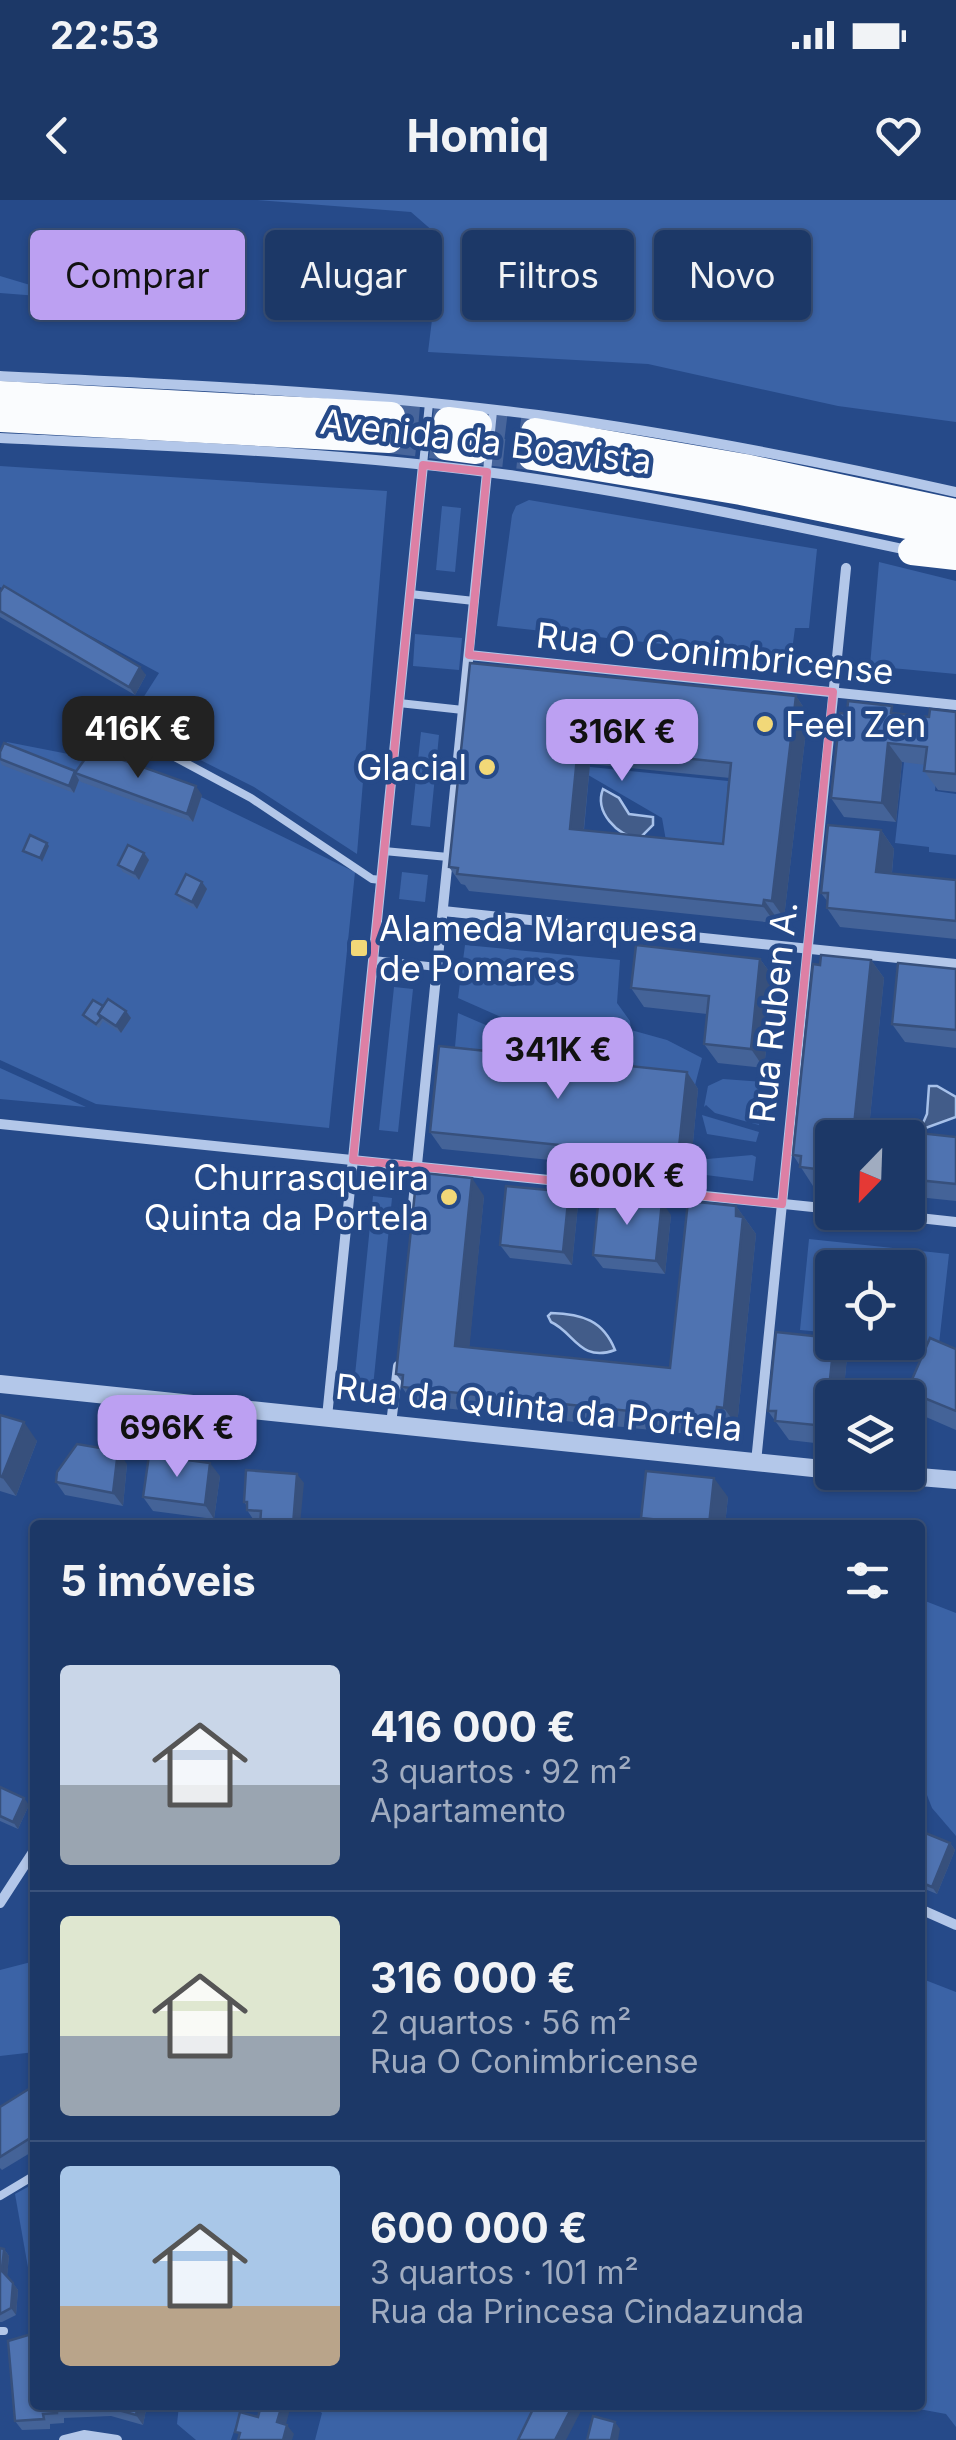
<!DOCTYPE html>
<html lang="pt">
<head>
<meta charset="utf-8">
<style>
	body { margin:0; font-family:Inter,sans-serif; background:#253f6d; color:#f1f3f6; height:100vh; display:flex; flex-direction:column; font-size:38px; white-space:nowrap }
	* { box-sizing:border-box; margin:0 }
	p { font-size:32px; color:#a0acc0 }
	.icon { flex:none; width:55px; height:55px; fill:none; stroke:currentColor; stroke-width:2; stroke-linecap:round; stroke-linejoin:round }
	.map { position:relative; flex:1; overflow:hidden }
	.drawer { position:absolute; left:30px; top:1320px; width:895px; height:890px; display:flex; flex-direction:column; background:#1c3867; border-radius:10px; box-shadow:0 2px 8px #0004,0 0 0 2px #3a527b }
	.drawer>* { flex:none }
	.banner { position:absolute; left:30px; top:30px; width:898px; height:90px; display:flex; gap:20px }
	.needle { width:65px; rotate:203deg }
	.tools { position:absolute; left:815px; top:920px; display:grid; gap:20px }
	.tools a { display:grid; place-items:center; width:110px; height:110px; border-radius:10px; background:#1c3867; box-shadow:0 2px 8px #0004,0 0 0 2px #3a527b; font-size:50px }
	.price { position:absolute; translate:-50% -85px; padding:0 22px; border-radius:20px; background:#bca0f2; color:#111; font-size:32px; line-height:65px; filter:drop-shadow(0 2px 5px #0008) }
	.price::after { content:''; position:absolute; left:50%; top:60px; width:30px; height:22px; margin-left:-15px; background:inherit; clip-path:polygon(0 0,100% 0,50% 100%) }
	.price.selected { background:#222; color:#fff }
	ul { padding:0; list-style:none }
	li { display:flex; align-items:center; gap:30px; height:250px; padding:0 30px }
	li+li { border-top:2px solid #3a527b }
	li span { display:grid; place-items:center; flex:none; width:280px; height:200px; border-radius:10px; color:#555 }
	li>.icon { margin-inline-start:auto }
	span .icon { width:120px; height:120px; fill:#fffc; stroke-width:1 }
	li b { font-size:42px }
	h2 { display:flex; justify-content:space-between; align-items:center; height:120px; padding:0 30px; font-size:42px }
	.tag { padding:0 35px; border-radius:10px; background:#1c3867; box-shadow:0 2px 8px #0004,0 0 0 2px #3a527b; font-size:35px; line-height:90px }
	.tag.selected { background:#bca0f2; color:#111 }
	.status { display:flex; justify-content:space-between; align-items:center; height:70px; padding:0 50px; background:#1c3867; direction:ltr }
	.status svg { height:28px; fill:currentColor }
	header { display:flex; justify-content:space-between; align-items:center; height:130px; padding:0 30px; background:#1c3867; font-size:45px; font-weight:700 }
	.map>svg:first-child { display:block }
	.green { fill:#3b63a6 }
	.water { fill:#425c89; stroke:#a7c1ea; stroke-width:2.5 }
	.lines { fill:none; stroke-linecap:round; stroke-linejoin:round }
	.trunk-tunnel { stroke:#47659b; stroke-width:28; stroke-dasharray:28 14; stroke-linecap:butt }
	.service { stroke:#b3c7e9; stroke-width:8 }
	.minor { stroke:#b3c7e9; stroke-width:10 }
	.tertiary { stroke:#b3c7e9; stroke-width:18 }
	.trunk { stroke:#fafcfe; stroke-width:28 }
	.wall { fill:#446398; fill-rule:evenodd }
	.shaded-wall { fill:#37507c }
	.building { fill:#4f73b1; stroke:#37507c; stroke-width:2.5; fill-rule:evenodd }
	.marked { fill:none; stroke:#dd80a5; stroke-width:8; stroke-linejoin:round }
	.poi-dot { fill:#f2d878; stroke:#264a89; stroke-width:4 }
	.labels { text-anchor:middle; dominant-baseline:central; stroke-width:9; stroke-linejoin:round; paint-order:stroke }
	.street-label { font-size:35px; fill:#fff; stroke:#264a89 }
	.poi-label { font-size:35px; fill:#fff; stroke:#264a89; text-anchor:start }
</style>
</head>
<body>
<div class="status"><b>22:53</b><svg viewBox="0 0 49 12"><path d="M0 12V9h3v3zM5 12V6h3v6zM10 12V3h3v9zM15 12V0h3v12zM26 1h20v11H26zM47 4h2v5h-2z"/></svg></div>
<header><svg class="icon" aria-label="back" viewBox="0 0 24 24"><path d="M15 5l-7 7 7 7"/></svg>Homiq<svg class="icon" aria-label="heart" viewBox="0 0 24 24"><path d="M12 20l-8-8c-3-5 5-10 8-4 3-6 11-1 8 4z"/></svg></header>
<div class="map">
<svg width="956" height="2240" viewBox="0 0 956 2240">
	<rect width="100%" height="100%" fill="#264a89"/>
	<!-- green -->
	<g class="green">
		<path d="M257,0H956V222L838,206L648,164L428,152L442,39L411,12Z"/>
		<path d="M0,76L77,99L0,93Z"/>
		<path d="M0,266L387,291L357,654L254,587L127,523L159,473L0,387Z"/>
		<path d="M529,300L817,349L809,428H795L791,458L497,426L512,315L516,306Z"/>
		<path d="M442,306L461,308L455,372L436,370Z"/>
		<path d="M879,362L956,381V474L870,466Z"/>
		<path d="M415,434L462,438L459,470L413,466Z"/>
		<path d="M421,532L439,535L430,627L411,625Z"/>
		<path d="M907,535L940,538L935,591L956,594V655L929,652V647L895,643Z"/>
		<path d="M7,542L99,560L203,598L355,672L329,928L96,904L0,860V553Z"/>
		<path d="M571,565L728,581L723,658L668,652L662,618Z"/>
		<path d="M402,672L428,675L425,702L399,699Z"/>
		<path d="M465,745L620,760L617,803L630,821L631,830L667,840L702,858L695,885L576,873L544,836L458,798Z"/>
		<path d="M394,787L413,789L398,932L379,930Z"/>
		<path d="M458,813L525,842L532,857L506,860L455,847Z"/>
		<path d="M0,868L86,907L0,899Z"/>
		<path d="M723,879L764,882L759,925L715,913L706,905L704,907L708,886Z"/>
		<path d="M702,915L759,932L756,942L707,934Z"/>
		<path d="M752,955L756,957L753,981L698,974L695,971L696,960Z"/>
		<path d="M373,996L392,998L373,1187L354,1185Z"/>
		<path d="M809,1039L949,1054L939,1144L908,1141V1068H832V1133L800,1130Z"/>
		<path d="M920,1399L956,1413V1636L932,1608L920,1577Z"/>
		<path d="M35,1761V1852L0,1856V1770Z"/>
		<path d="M920,1778L956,1792V2227L946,2214L897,2205H920Z"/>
		<path d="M35,1983V2107L15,1994Z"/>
		<path d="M179,2205H243L231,2240H196L177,2224Z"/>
		<path d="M309,2205H545L526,2240H315L322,2213Z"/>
	</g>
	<!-- water -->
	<g class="water">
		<path d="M408,58L433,59L432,76L407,75Z"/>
		<path d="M603,589L619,598L629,614L653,617V625L639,639C617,635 594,612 603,589Z"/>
		<path d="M929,886H937L956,897V917L920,930L927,914Z"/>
		<path d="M551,1113C582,1114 603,1120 615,1150C580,1163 574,1132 551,1122L548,1116Z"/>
	</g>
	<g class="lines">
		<!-- trunk-tunnel -->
		<g class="trunk-tunnel">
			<path d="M391,216L448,221"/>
			<path d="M478,225L535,232"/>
			<path d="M389,239L446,246"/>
			<path d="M476,250L532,256"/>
		</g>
		<!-- service -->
		<g class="service">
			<path d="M423,265L429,203"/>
			<path d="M487,272L493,211"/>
			<path d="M410,394L474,401"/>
			<path d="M399,503L463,510"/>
			<path d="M115,525L251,598L372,679L381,680"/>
			<path d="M384,651L448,657"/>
			<path d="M373,760L437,767"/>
			<path d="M0,1996L35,1975"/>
			<path d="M0,2131H4"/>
		</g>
		<!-- minor -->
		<g class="minor">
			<path d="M0,176C179,184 360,192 538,215C678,234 818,261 956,292"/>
			<path d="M0,238C172,246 345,252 516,276C649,295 780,323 912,351"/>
			<path d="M469,455L956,505"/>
			<path d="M443,711L956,764"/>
			<path d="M0,924L832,1009"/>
			<path d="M864,1012L956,1022"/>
			<path d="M411,1024L487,272"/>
			<path d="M327,1217L423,265"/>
			<path d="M391,1224L398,1166"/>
			<path d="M756,1262L846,368"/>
			<path d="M0,1703L35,1649"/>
			<path d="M920,1709L956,1725"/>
			<path d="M64,2240L84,2235L117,2240"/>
		</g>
		<!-- tertiary -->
		<g class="tertiary">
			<path d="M0,1184L832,1270"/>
			<path d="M859,1272L956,1280"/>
		</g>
		<!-- trunk -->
		<g class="trunk">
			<path d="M0,195L391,216"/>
			<path d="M0,218L389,239"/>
			<path d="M448,221L478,225"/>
			<path d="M535,232L745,268L956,313"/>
			<path d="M446,246L476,250"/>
			<path d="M532,256L741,291L956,335"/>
			<path d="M912,351L956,356"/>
		</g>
	</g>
	<!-- wall -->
	<g class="wall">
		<path d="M0,392L146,475L135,495L0,417Z"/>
		<path d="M470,463L796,496L808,514L784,718L776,717L775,723L469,691L465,685L461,684L449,667ZM590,564L730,578L723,644L584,630Z"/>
		<path d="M956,512V592L938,590L924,571L925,565L902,562L896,622L844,617L831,598L898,514L929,517Z"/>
		<path d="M0,552L76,572L202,595L193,622L81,582L79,580L74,593L2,565L0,561Z"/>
		<path d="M881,630L894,649L892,673L956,680V739L840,727L827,708L828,702L821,693Z"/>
		<path d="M144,653L149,660L139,680L123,672L118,665Z"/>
		<path d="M202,682L207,689L197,709L181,701L176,694Z"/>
		<path d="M760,759L774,778L764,868L718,863L704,844L707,814L644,807L631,788Z"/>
		<path d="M871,760L884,778L869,928L956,937V1001L908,996V938H832V988L813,986L793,955L820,765Z"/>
		<path d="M956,769V848L905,842L892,824Z"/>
		<path d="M103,806L126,811L131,818L121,833L103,821L99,828L85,819L83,815Z"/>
		<path d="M687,872L698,889L690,974L442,949L430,932Z"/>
		<path d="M484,996L469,1147L670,1168L736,1006L756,1034L737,1226L729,1225L728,1238L414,1205L402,1187V1182L396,1174Z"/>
		<path d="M578,1005L572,1065L510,1058L500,1045Z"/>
		<path d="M671,1015L665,1074L603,1068L593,1055Z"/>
		<path d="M832,1142H837L847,1157L843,1198H832V1245L789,1240L768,1211Z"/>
		<path d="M956,1149V1230L926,1217L907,1191Z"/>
		<path d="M0,1215L37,1241L16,1296L0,1291Z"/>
		<path d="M127,1264L123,1306L65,1295L56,1282Z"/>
		<path d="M220,1276L214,1319L153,1311L143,1297Z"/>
		<path d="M304,1283L261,1320L253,1319L247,1310V1306L244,1302Z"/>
		<path d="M728,1297L725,1325H646L641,1318Z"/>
		<path d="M0,1587L29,1605L18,1629L0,1621Z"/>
		<path d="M920,1640L950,1643L955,1650L937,1694L920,1687Z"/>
		<path d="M35,1892V1950L2,1970L0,1968V1907Z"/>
		<path d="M0,2048L4,2049L9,2056L7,2076L18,2090L16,2115L2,2122H0Z"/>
		<path d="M35,2133L147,2205L143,2225L111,2216L64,2218V2223L50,2224V2229L22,2230L15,2221Z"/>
	</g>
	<!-- shaded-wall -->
	<g class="shaded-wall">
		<path d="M140,467L146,475L135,495L129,487Z"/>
		<path d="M796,496L808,514L784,718L772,701Z"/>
		<path d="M888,543L902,562L896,622L882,603Z"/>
		<path d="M578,547L590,564L582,646L570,629Z"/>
		<path d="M75,573L79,580L74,593L69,586Z"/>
		<path d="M196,586L202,595L193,622L187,614Z"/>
		<path d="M881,630L894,649L890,691L876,672Z"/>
		<path d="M47,643L49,646L42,662L40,658Z"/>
		<path d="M144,653L149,660L139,680L134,673Z"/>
		<path d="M202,682L207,689L197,709L192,702Z"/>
		<path d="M764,700L776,717L775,723L763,706Z"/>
		<path d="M760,759L774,778L764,868L751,849Z"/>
		<path d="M871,760L884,778L868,938L854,926Z"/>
		<path d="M126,811L131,818L121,833L116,826Z"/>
		<path d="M687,872L698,889L690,974L678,957Z"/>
		<path d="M472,978L484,996L468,1163L455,1146Z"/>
		<path d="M569,992L578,1005L572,1065L563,1052Z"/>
		<path d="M662,1002L671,1015L665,1074L656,1061Z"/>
		<path d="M736,1006L756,1034L737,1226L724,1208Z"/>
		<path d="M834,1142H837L847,1157L843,1198H832V1237L825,1226Z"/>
		<path d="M717,1207L729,1225L728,1238L715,1220Z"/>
		<path d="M24,1222L37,1241L16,1296L2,1277Z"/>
		<path d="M118,1251L127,1264L123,1306L113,1293Z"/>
		<path d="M210,1263L220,1276L214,1319L205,1305Z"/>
		<path d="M297,1274L304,1283L300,1325H293Z"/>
		<path d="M714,1278L728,1297L725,1325H709Z"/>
		<path d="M24,1598L29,1605L18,1629L13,1622Z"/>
		<path d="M950,1643L955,1650L937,1694L932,1687Z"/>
		<path d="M4,2049L9,2056L7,2078L2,2071Z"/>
		<path d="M13,2083L18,2090L16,2115L11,2108Z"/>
		<path d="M138,2205H147L143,2225L136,2215Z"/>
		<path d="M282,2205H291L284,2232L277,2222Z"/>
		<path d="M571,2205H577L581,2211L566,2240H555Z"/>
		<path d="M615,2222L620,2229L618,2240H611Z"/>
		<path d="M287,2225L294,2234L292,2240H283Z"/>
	</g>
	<!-- building -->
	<g class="building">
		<path d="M4,386L140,467L129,487L0,411V392Z"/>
		<path d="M470,463L796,496L772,701L764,700L763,706L457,674L458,668L449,667ZM578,547L731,563L723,644L570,629Z"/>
		<path d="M848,501L892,506L891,513L929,517L930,509L956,512V574L924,571L927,547L888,543L882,603L831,598L840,513L847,514Z"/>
		<path d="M4,543L75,571L69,586L0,559V552Z"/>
		<path d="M92,549L196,586L187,614L75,573Z"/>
		<path d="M828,625L881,630L876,672L956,680V721L827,708L828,693H821Z"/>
		<path d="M30,635L47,643L40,658L23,651Z"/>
		<path d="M128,645L144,653L134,673L118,665Z"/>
		<path d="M186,674L202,682L192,702L176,694Z"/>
		<path d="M636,745L760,759L751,849L704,844L709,796L631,788Z"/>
		<path d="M821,755L871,760L854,926L956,937V984L908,979V938H832V971L800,967L801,956L793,955L801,876L813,764L820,765Z"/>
		<path d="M898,763L956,769V830L892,824Z"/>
		<path d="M108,799L126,811L116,826L98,814Z"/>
		<path d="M93,800L103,806L98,814L101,818L96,824L83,815Z"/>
		<path d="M439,846L687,872L678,957L430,932Z"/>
		<path d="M423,973L472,978L455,1146L670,1168L688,1001L736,1006V1016L743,1017L724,1208L717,1207L715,1220L402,1187L403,1175L396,1174L406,1077L416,982L422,983Z"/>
		<path d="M506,986L569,992L563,1052L500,1045Z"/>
		<path d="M599,995L662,1002L656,1061L593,1055Z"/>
		<path d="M776,1132L832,1138L834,1142L825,1226L775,1221L776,1211H768Z"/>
		<path d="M930,1138L956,1149V1211L907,1191Z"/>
		<path d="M0,1215L24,1222L2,1277L0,1276Z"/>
		<path d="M77,1244L118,1251L113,1293L56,1282L57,1272Z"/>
		<path d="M149,1255L210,1263L205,1305L143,1297Z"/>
		<path d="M246,1270L297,1274L293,1325H260L261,1311L247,1310V1302H244Z"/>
		<path d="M646,1271L714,1278L709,1325L641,1318Z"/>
		<path d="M0,1587L24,1598L13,1622L0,1616Z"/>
		<path d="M923,1632L950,1643L932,1687L920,1682V1640Z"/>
		<path d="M32,1887L35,1892V1935L0,1957V1907Z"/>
		<path d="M0,2048L4,2049L2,2071L13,2083L11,2108L0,2114Z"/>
		<path d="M35,2133V2205H138L136,2215L104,2206L57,2208V2213L43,2214L44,2219L15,2221L8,2141Z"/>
		<path d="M261,2205H282L277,2222L287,2225L283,2240H238L240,2233L235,2232L240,2212L258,2217Z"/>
		<path d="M535,2205H573L555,2240H518Z"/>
		<path d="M593,2216L615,2222L611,2240H587Z"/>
	</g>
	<!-- marked area -->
	<path class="marked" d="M423,265L487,272L469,455L833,492L782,1004L353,960Z"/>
	<!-- markers -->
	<g class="poi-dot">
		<circle cx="765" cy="524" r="10"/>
		<circle cx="487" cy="567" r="10"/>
		<rect x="349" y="738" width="20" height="20" rx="5"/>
		<circle cx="449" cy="997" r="10"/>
	</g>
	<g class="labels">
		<!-- street labels -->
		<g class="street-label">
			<text transform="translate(486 241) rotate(7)">Avenida da Boavista</text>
			<text transform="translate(715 453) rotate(6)">Rua O Conimbricense</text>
			<text transform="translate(773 812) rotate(-84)">Rua Ruben A.</text>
			<text transform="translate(539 1207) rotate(6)">Rua da Quinta da Portela</text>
		</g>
		<!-- poi labels -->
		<g class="poi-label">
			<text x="785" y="524">Feel Zen</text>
			<text x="467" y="567" text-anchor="end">Glacial</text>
			<text x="379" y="728">Alameda Marquesa<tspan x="379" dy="40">de Pomares</tspan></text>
			<text x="429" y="977" text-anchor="end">Churrasqueira<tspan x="429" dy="40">Quinta da Portela</tspan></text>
		</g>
	</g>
</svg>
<div class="tools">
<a><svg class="needle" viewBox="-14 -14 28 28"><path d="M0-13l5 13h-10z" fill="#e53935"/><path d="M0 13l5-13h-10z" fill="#a0acc0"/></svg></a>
<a><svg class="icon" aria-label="locate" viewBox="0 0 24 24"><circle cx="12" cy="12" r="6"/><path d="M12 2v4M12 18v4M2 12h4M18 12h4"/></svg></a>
<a><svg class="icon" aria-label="layers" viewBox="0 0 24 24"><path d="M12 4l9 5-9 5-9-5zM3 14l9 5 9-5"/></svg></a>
</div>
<b class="price selected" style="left:138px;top:581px">416K €</b>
<b class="price" style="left:622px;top:584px">316K €</b>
<b class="price" style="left:558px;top:902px">341K €</b>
<b class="price" style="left:627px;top:1028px">600K €</b>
<b class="price" style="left:177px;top:1280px">696K €</b>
<div class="banner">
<a class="tag selected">Comprar</a>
<a class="tag">Alugar</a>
<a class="tag">Filtros</a>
<a class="tag">Novo</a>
</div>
<section class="drawer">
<h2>5 imóveis<svg class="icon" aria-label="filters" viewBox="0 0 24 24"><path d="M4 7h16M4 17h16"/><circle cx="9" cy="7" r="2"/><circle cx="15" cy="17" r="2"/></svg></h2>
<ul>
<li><span style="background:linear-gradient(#c9d6e8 60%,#9aa5b1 0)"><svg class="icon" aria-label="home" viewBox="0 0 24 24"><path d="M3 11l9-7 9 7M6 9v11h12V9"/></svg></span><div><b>416 000 €</b><p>3 quartos · 92 m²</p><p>Apartamento</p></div></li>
<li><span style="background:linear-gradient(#dfe7d0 60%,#9aa5b1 0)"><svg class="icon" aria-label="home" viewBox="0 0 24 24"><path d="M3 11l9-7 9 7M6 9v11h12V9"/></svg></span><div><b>316 000 €</b><p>2 quartos · 56 m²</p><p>Rua O Conimbricense</p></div></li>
<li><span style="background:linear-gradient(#a9c7e8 70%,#b9a48a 0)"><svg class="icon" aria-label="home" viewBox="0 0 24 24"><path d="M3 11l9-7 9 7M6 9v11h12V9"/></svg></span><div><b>600 000 €</b><p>3 quartos · 101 m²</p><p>Rua da Princesa Cindazunda</p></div></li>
</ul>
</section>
</div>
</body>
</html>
